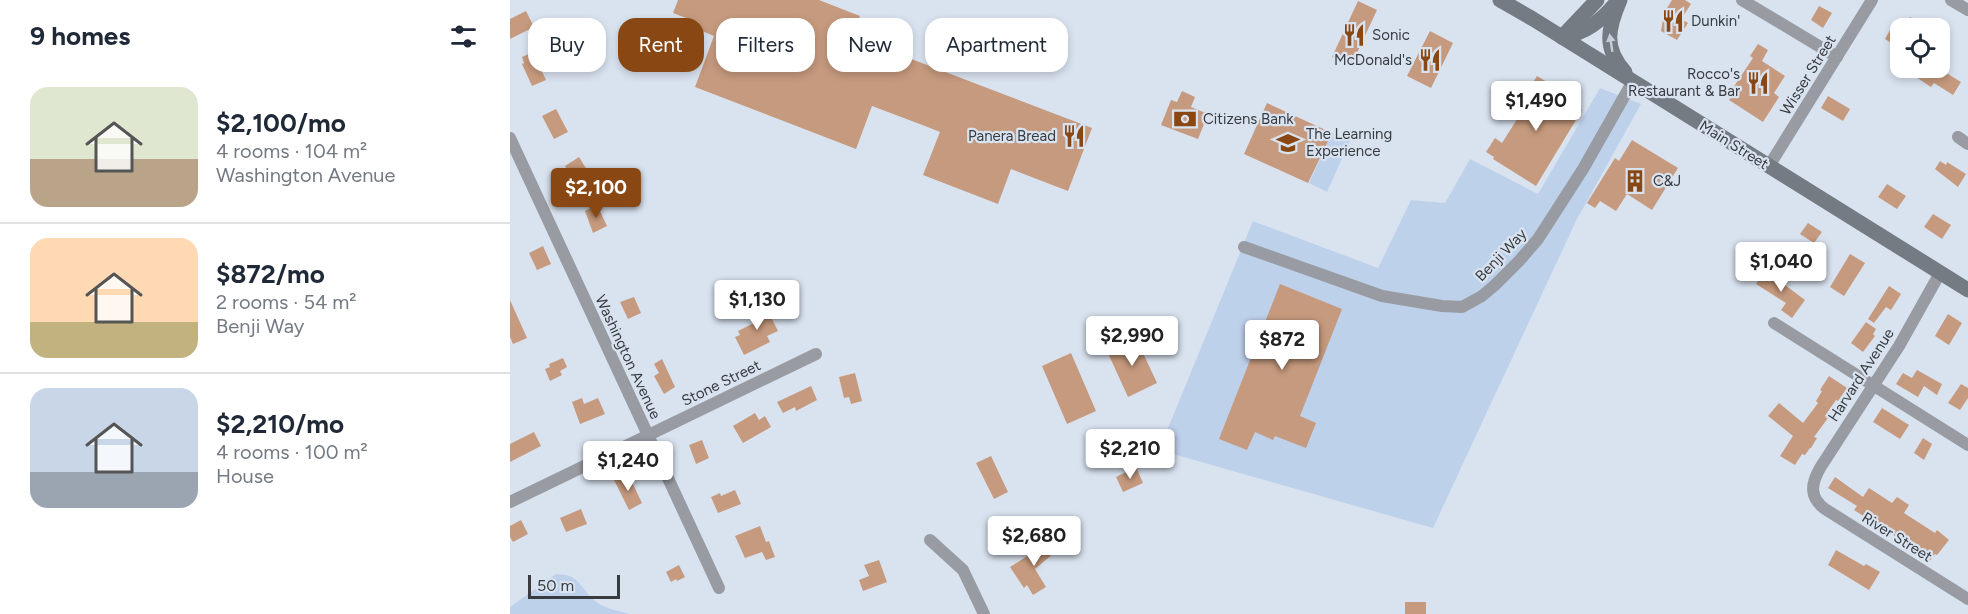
<!DOCTYPE html>
<html lang="en">
<head>
<meta charset="utf-8">
<style>
	body { margin:0; font-family:Figtree,sans-serif; background:#f6f6f7; color:#1f2937; height:100vh; display:flex; flex-direction:column; font-size:22px; white-space:nowrap }
	* { box-sizing:border-box; margin:0 }
	p { font-size:20px; color:#747a83 }
	.icon { flex:none; width:33px; height:33px; fill:none; stroke:currentColor; stroke-width:2; stroke-linecap:round; stroke-linejoin:round }
	.map { position:relative; flex:1; overflow:hidden }
	.sheet { display:flex; flex-direction:column; background:#fff; width:510px }
	.sheet>* { flex:none }
	.top-card { position:absolute; left:18px; top:18px; width:570px; height:54px; display:flex; gap:12px }
	.fabs { position:absolute; left:1380px; top:18px; display:grid; gap:12px }
	.fabs a { display:grid; place-items:center; width:60px; height:60px; border-radius:12px; background:#fff; box-shadow:0 3px 9px #0003; font-size:30px }
	.scale { position:absolute; left:18px; bottom:15px; width:92px; box-sizing:border-box; padding-left:6px; border:3px solid #383c41; border-top:0; font-size:16px; line-height:21px; white-space:nowrap; color:#383c41; -webkit-text-stroke:4px #d9e3f0; paint-order:stroke }
	.price { position:absolute; translate:-50% -51px; padding:0 14px; border-radius:6px; background:#fff; color:#222; font-size:20px; line-height:39px; filter:drop-shadow(0 2px 3px #0008) }
	.price::after { content:''; position:absolute; left:50%; top:36px; width:18px; height:14px; margin-left:-9px; background:inherit; clip-path:polygon(0 0,100% 0,50% 100%) }
	.price.active { background:#894813; color:#fff }
	ul { padding:0; list-style:none }
	li { display:flex; align-items:center; gap:18px; height:150px; padding:0 30px }
	li+li { border-top:2px solid #e0e1e3 }
	li span { display:grid; place-items:center; flex:none; width:168px; height:120px; border-radius:18px; color:#555 }
	li>.icon { margin-inline-start:auto }
	span .icon { width:72px; height:72px; fill:#fffc; stroke-width:1 }
	li b { font-size:26px }
	h2 { display:flex; justify-content:space-between; align-items:center; height:72px; padding:0 30px; font-size:26px }
	.chip { padding:0 21px; border-radius:18px; background:#fff; box-shadow:0 3px 9px #0003; font-size:21px; line-height:54px }
	.chip.active { background:#894813; color:#fff }
	main { display:flex; flex:1; min-height:0 }
	.map>svg:first-child { display:block }
	.green { fill:#bed1eb }
	.building { fill:#c69a7e }
	.lines { fill:none; stroke-linecap:round; stroke-linejoin:round }
	.minor { stroke:#989ca2; stroke-width:12 }
	.secondary { stroke:#757b83; stroke-width:15 }
	.oneway { fill:#c5ceda }
	.labels { text-anchor:middle; dominant-baseline:central; stroke-width:4.5; stroke-linejoin:round; paint-order:stroke }
	.poi-label { font-size:15px; fill:#383c41; stroke:#d9e3f0; text-anchor:start }
	.street-label { font-size:15px; fill:#383c41; stroke:#d9e3f0 }
</style>
</head>
<body>
<main>
<section class="sheet">
<h2>9 homes<svg class="icon" aria-label="filters" viewBox="0 0 24 24"><path d="M4 7h16M4 17h16"/><circle cx="9" cy="7" r="2"/><circle cx="15" cy="17" r="2"/></svg></h2>
<ul>
<li><span style="background:linear-gradient(#dfe7d0 60%,#b9a48a 0)"><svg class="icon" aria-label="home" viewBox="0 0 24 24"><path d="M3 11l9-7 9 7M6 9v11h12V9"/></svg></span><div><b>$2,100/mo</b><p>4 rooms · 104 m²</p><p>Washington Avenue</p></div></li>
<li><span style="background:linear-gradient(#ffd9b3 70%,#c2b280 0)"><svg class="icon" aria-label="home" viewBox="0 0 24 24"><path d="M3 11l9-7 9 7M6 9v11h12V9"/></svg></span><div><b>$872/mo</b><p>2 rooms · 54 m²</p><p>Benji Way</p></div></li>
<li><span style="background:linear-gradient(#c9d6e8 70%,#9aa5b1 0)"><svg class="icon" aria-label="home" viewBox="0 0 24 24"><path d="M3 11l9-7 9 7M6 9v11h12V9"/></svg></span><div><b>$2,210/mo</b><p>4 rooms · 100 m²</p><p>House</p></div></li>
</ul>
</section>
<div class="map">
<svg width="1458" height="614" viewBox="0 0 1458 614">
	<rect width="100%" height="100%" fill="#d9e3f0"/>
	<!-- green -->
	<g class="green">
		<path d="M1090,88L1131,104L1066,221L923,528L649,450L743,221L868,268L901,200L935,203L960,159L1028,194Z"/>
		<path d="M822,133L840,141L817,192L799,183Z"/>
		<path d="M46,574C72,574 70,591 88,603C96,609 110,611 120,614H0V607Z"/>
	</g>
	<!-- building -->
	<g class="building">
		<path d="M168,0H309L350,16L348,21L389,37L383,52L582,128L558,191L501,169L488,204L413,175L430,132L415,126L362,106L346,149L185,87L204,36L187,29L189,23L163,13Z"/>
		<path d="M1162,0H1175L1181,4L1171,19L1178,23L1167,40L1151,31L1154,13Z"/>
		<path d="M848,1L867,10L841,66L822,57Z"/>
		<path d="M1309,6L1322,13L1313,28L1301,20Z"/>
		<path d="M16,11L24,27L0,39V19Z"/>
		<path d="M1400,17L1418,28H1392Z"/>
		<path d="M1383,25L1390,30V48L1375,39Z"/>
		<path d="M920,31L943,43L921,88L897,76Z"/>
		<path d="M1248,44L1258,50L1252,61L1275,76L1264,93L1269,97L1253,122L1219,100L1224,93L1221,91L1243,58L1240,56Z"/>
		<path d="M23,52L36,80L22,86L12,64L14,63L12,57Z"/>
		<path d="M1407,68H1428L1451,82L1443,95L1424,83L1421,87L1403,75Z"/>
		<path d="M1027,76L1060,96L1057,100L1072,110L1026,186L983,159L984,157L976,152L985,138L992,143L1011,113L1006,110Z"/>
		<path d="M672,91L685,97L681,107L698,114L688,139L651,125L661,100L667,102Z"/>
		<path d="M1318,96L1340,109L1333,121L1311,108Z"/>
		<path d="M757,103L822,133L798,183L734,154Z"/>
		<path d="M46,109L58,132L44,139L32,116Z"/>
		<path d="M1122,140L1168,168L1142,210L1117,194L1106,211L1090,201L1085,208L1077,203L1105,158L1109,161Z"/>
		<path d="M69,157L87,186L75,193L67,181L65,182L55,166Z"/>
		<path d="M1430,161L1436,165L1437,162L1456,174L1448,187L1425,169Z"/>
		<path d="M1377,184L1396,196L1387,209L1368,197Z"/>
		<path d="M87,205L97,226L83,233L75,211Z"/>
		<path d="M1423,214L1441,225L1432,239L1414,227Z"/>
		<path d="M1298,223L1312,232L1304,243L1290,234Z"/>
		<path d="M1275,243L1284,251L1275,262L1266,254Z"/>
		<path d="M33,246L41,264L27,270L19,253Z"/>
		<path d="M1340,254L1355,263L1334,296L1320,287Z"/>
		<path d="M1255,270L1295,300L1282,318L1271,310L1276,303L1246,284Z"/>
		<path d="M770,284L832,309L790,416L806,423L796,448L765,436L763,440L745,432L737,450L709,439Z"/>
		<path d="M1379,286L1391,294L1381,310L1376,307L1364,323L1358,319Z"/>
		<path d="M124,297L131,313L118,319L110,302Z"/>
		<path d="M0,300L17,338L3,344L0,337Z"/>
		<path d="M255,305L268,331L257,336L260,342L234,355L225,337L230,335L228,331L246,322L241,312Z"/>
		<path d="M1438,314L1452,323L1439,345L1425,336Z"/>
		<path d="M1356,322L1366,329L1363,334L1365,336L1353,352L1341,343Z"/>
		<path d="M626,338L647,383L618,397L597,351Z"/>
		<path d="M561,353L586,411L557,424L532,366Z"/>
		<path d="M53,358L57,367L50,371L52,375L40,381L35,369L40,367L39,364Z"/>
		<path d="M152,359L165,387L154,394L144,376L149,373L144,364Z"/>
		<path d="M1407,370L1432,384L1427,395L1414,386L1408,397L1386,384L1393,373L1402,378Z"/>
		<path d="M345,373L352,401L341,404L339,397L334,398L329,377Z"/>
		<path d="M1319,376L1337,388L1328,401L1326,400L1315,416L1318,418L1304,437L1307,438L1301,448H1300L1295,455L1292,454L1285,465L1270,456L1283,436L1258,416L1269,403L1293,423L1308,403L1306,401L1312,391L1310,390Z"/>
		<path d="M1451,384L1458,388V398L1450,410L1438,403Z"/>
		<path d="M301,386L307,400L286,411L285,407L273,413L267,402Z"/>
		<path d="M72,398L74,404L88,398L95,414L70,424L62,402Z"/>
		<path d="M1372,408L1399,425L1390,439L1363,422Z"/>
		<path d="M245,413L249,420L255,416L261,427L233,443L223,426Z"/>
		<path d="M24,432L31,446L0,462V444Z"/>
		<path d="M1413,438L1422,444L1414,460L1404,453Z"/>
		<path d="M192,440L199,458L186,464L179,445Z"/>
		<path d="M481,456L498,492L484,499L466,463Z"/>
		<path d="M626,467L633,483L613,492L606,477Z"/>
		<path d="M118,474L132,503L119,510L104,480Z"/>
		<path d="M1325,477L1353,497L1359,488L1382,503L1387,497L1399,505L1394,513L1425,533L1427,530L1439,540L1427,555L1425,554L1419,562L1408,553L1410,552L1344,510L1347,506L1318,488Z"/>
		<path d="M225,490L231,504L208,513L201,497L210,493L211,496Z"/>
		<path d="M71,509L77,524L56,532L50,518Z"/>
		<path d="M11,520L18,534L3,542L0,537V526Z"/>
		<path d="M250,526L256,542L259,541L265,557L256,560L252,552L235,558L225,536Z"/>
		<path d="M542,538L550,548L525,569L536,587L523,595L517,585L514,588L500,567L519,555L520,557Z"/>
		<path d="M1326,550L1354,566L1356,564L1370,572L1359,590L1318,565Z"/>
		<path d="M369,560L377,582L353,591L349,580L359,576L354,565Z"/>
		<path d="M169,565L175,577L167,581L166,579L161,582L156,572Z"/>
		<rect x="895" y="602" width="21" height="12"/>
	</g>
	<g class="lines">
		<!-- minor -->
		<g class="minor">
			<path d="M1232,0L1327,57"/>
			<path d="M1441,0L1458,10"/>
			<path d="M1448,137L1458,144"/>
			<path d="M0,138L209,588"/>
			<path d="M1259,166L1362,0"/>
			<path d="M734,247L872,296L932,306L952,307L972,296L985,285L1009,261L1028,239L1073,169L1123,81"/>
			<path d="M1430,273L1389,346L1310,468C1301,484 1299,497 1315,509L1458,599"/>
			<path d="M1264,323L1458,445"/>
			<path d="M0,502L306,354"/>
			<path d="M420,540L453,570L474,614"/>
		</g>
		<!-- secondary -->
		<g class="secondary">
			<path d="M990,0L1023,19L1458,290"/>
			<path d="M1110,0C1098,28 1093,48 1115,72"/>
			<path d="M1052,37C1075,34 1091,21 1106,3"/>
			<path d="M1052,37L1087,0"/>
		</g>
	</g>
	<!-- one-way arrows -->
	<defs><path id="oneway-solid" d="M-6-.8H1V-3.2L6.5 0L1 3.2V.8H-6Z" transform="scale(1.5)"/></defs>
	<use class="oneway" href="#oneway-solid" transform="translate(1101 43) rotate(-99)"/>
	<!-- icons -->
	<defs>
		<g id="restaurant-bare" transform="scale(1.8)"><path d="M-5-6h1v4h1v-4h1v4h1v-4h1v5L-1.5 .5V6h-2V.5L-5-1ZM5-6V6H3V1.5H1.5Q1.5-4 5-6Z" fill="#894813" stroke="#d9e3f0" stroke-width="2.5" paint-order="stroke"/></g>
		<g id="bank-bare" transform="scale(1.8)"><path d="M-6-4H6V4H-6ZM0-2.3a2.3 2.3 0 1 0 0 4.6a2.3 2.3 0 1 0 0-4.6Z" fill="#894813" stroke="#d9e3f0" stroke-width="2.5" paint-order="stroke"/></g>
		<g id="school-bare" transform="scale(1.8)"><path d="M0-5L7-2L0 1L-7-2ZM-4 1L0 2.5L4 1V4Q0 6-4 4Z" fill="#894813" stroke="#d9e3f0" stroke-width="2.5" paint-order="stroke"/></g>
		<g id="building-bare" transform="scale(1.8)"><path d="M-4-6H4V6H1V3H-1V6H-4ZM-2.5-4.3h1.7v1.8h-1.7ZM.8-4.3h1.7v1.8H.8ZM-2.5-1h1.7V.8h-1.7ZM.8-1h1.7V.8H.8Z" fill="#894813" stroke="#d9e3f0" stroke-width="2.5" paint-order="stroke"/></g>
	</defs>
	<g fill-rule="evenodd">
		<use href="#restaurant-bare" x="1163" y="21"/>
		<use href="#restaurant-bare" x="844" y="35"/>
		<use href="#restaurant-bare" x="920" y="60"/>
		<use href="#restaurant-bare" x="1248" y="83"/>
		<use href="#bank-bare" x="675" y="119"/>
		<use href="#restaurant-bare" x="564" y="136"/>
		<use href="#school-bare" x="778" y="143"/>
		<use href="#building-bare" x="1125" y="181"/>
	</g>
	<g class="labels">
		<!-- poi labels -->
		<g class="poi-label">
			<text x="1181" y="21">Dunkin'</text>
			<text x="862" y="35">Sonic</text>
			<text x="902" y="60" text-anchor="end">McDonald's</text>
			<text x="1230" y="74" text-anchor="end">Rocco's<tspan x="1230" dy="17">Restaurant &amp; Bar</tspan></text>
			<text x="693" y="119">Citizens Bank</text>
			<text x="796" y="134">The Learning<tspan x="796" dy="17">Experience</tspan></text>
			<text x="546" y="136" text-anchor="end">Panera Bread</text>
			<text x="1143" y="181">C&amp;J</text>
		</g>
		<!-- street labels -->
		<g class="street-label">
			<text transform="translate(1298 75) rotate(-58)">Wisser Street</text>
			<text transform="translate(1224 145) rotate(32)">Main Street</text>
			<text transform="translate(991 255) rotate(-46)">Benji Way</text>
			<text transform="translate(118 357) rotate(65)">Washington Avenue</text>
			<text transform="translate(1351 375) rotate(-57)">Harvard Avenue</text>
			<text transform="translate(211 383) rotate(-26)">Stone Street</text>
			<text transform="translate(1387 537) rotate(32)">River Street</text>
		</g>
	</g>
</svg>
<div class="fabs">
<a><svg class="icon" aria-label="locate" viewBox="0 0 24 24"><circle cx="12" cy="12" r="6"/><path d="M12 2v4M12 18v4M2 12h4M18 12h4"/></svg></a>
</div>
<div class="scale">50 m</div>
<b class="price" style="left:1026px;top:132px">$1,490</b>
<b class="price active" style="left:86px;top:219px">$2,100</b>
<b class="price" style="left:1271px;top:293px">$1,040</b>
<b class="price" style="left:247px;top:331px">$1,130</b>
<b class="price" style="left:622px;top:367px">$2,990</b>
<b class="price" style="left:772px;top:371px">$872</b>
<b class="price" style="left:620px;top:480px">$2,210</b>
<b class="price" style="left:118px;top:492px">$1,240</b>
<b class="price" style="left:524px;top:567px">$2,680</b>
<div class="top-card">
<a class="chip">Buy</a>
<a class="chip active">Rent</a>
<a class="chip">Filters</a>
<a class="chip">New</a>
<a class="chip">Apartment</a>
</div>
</div>
</main>
</body>
</html>
